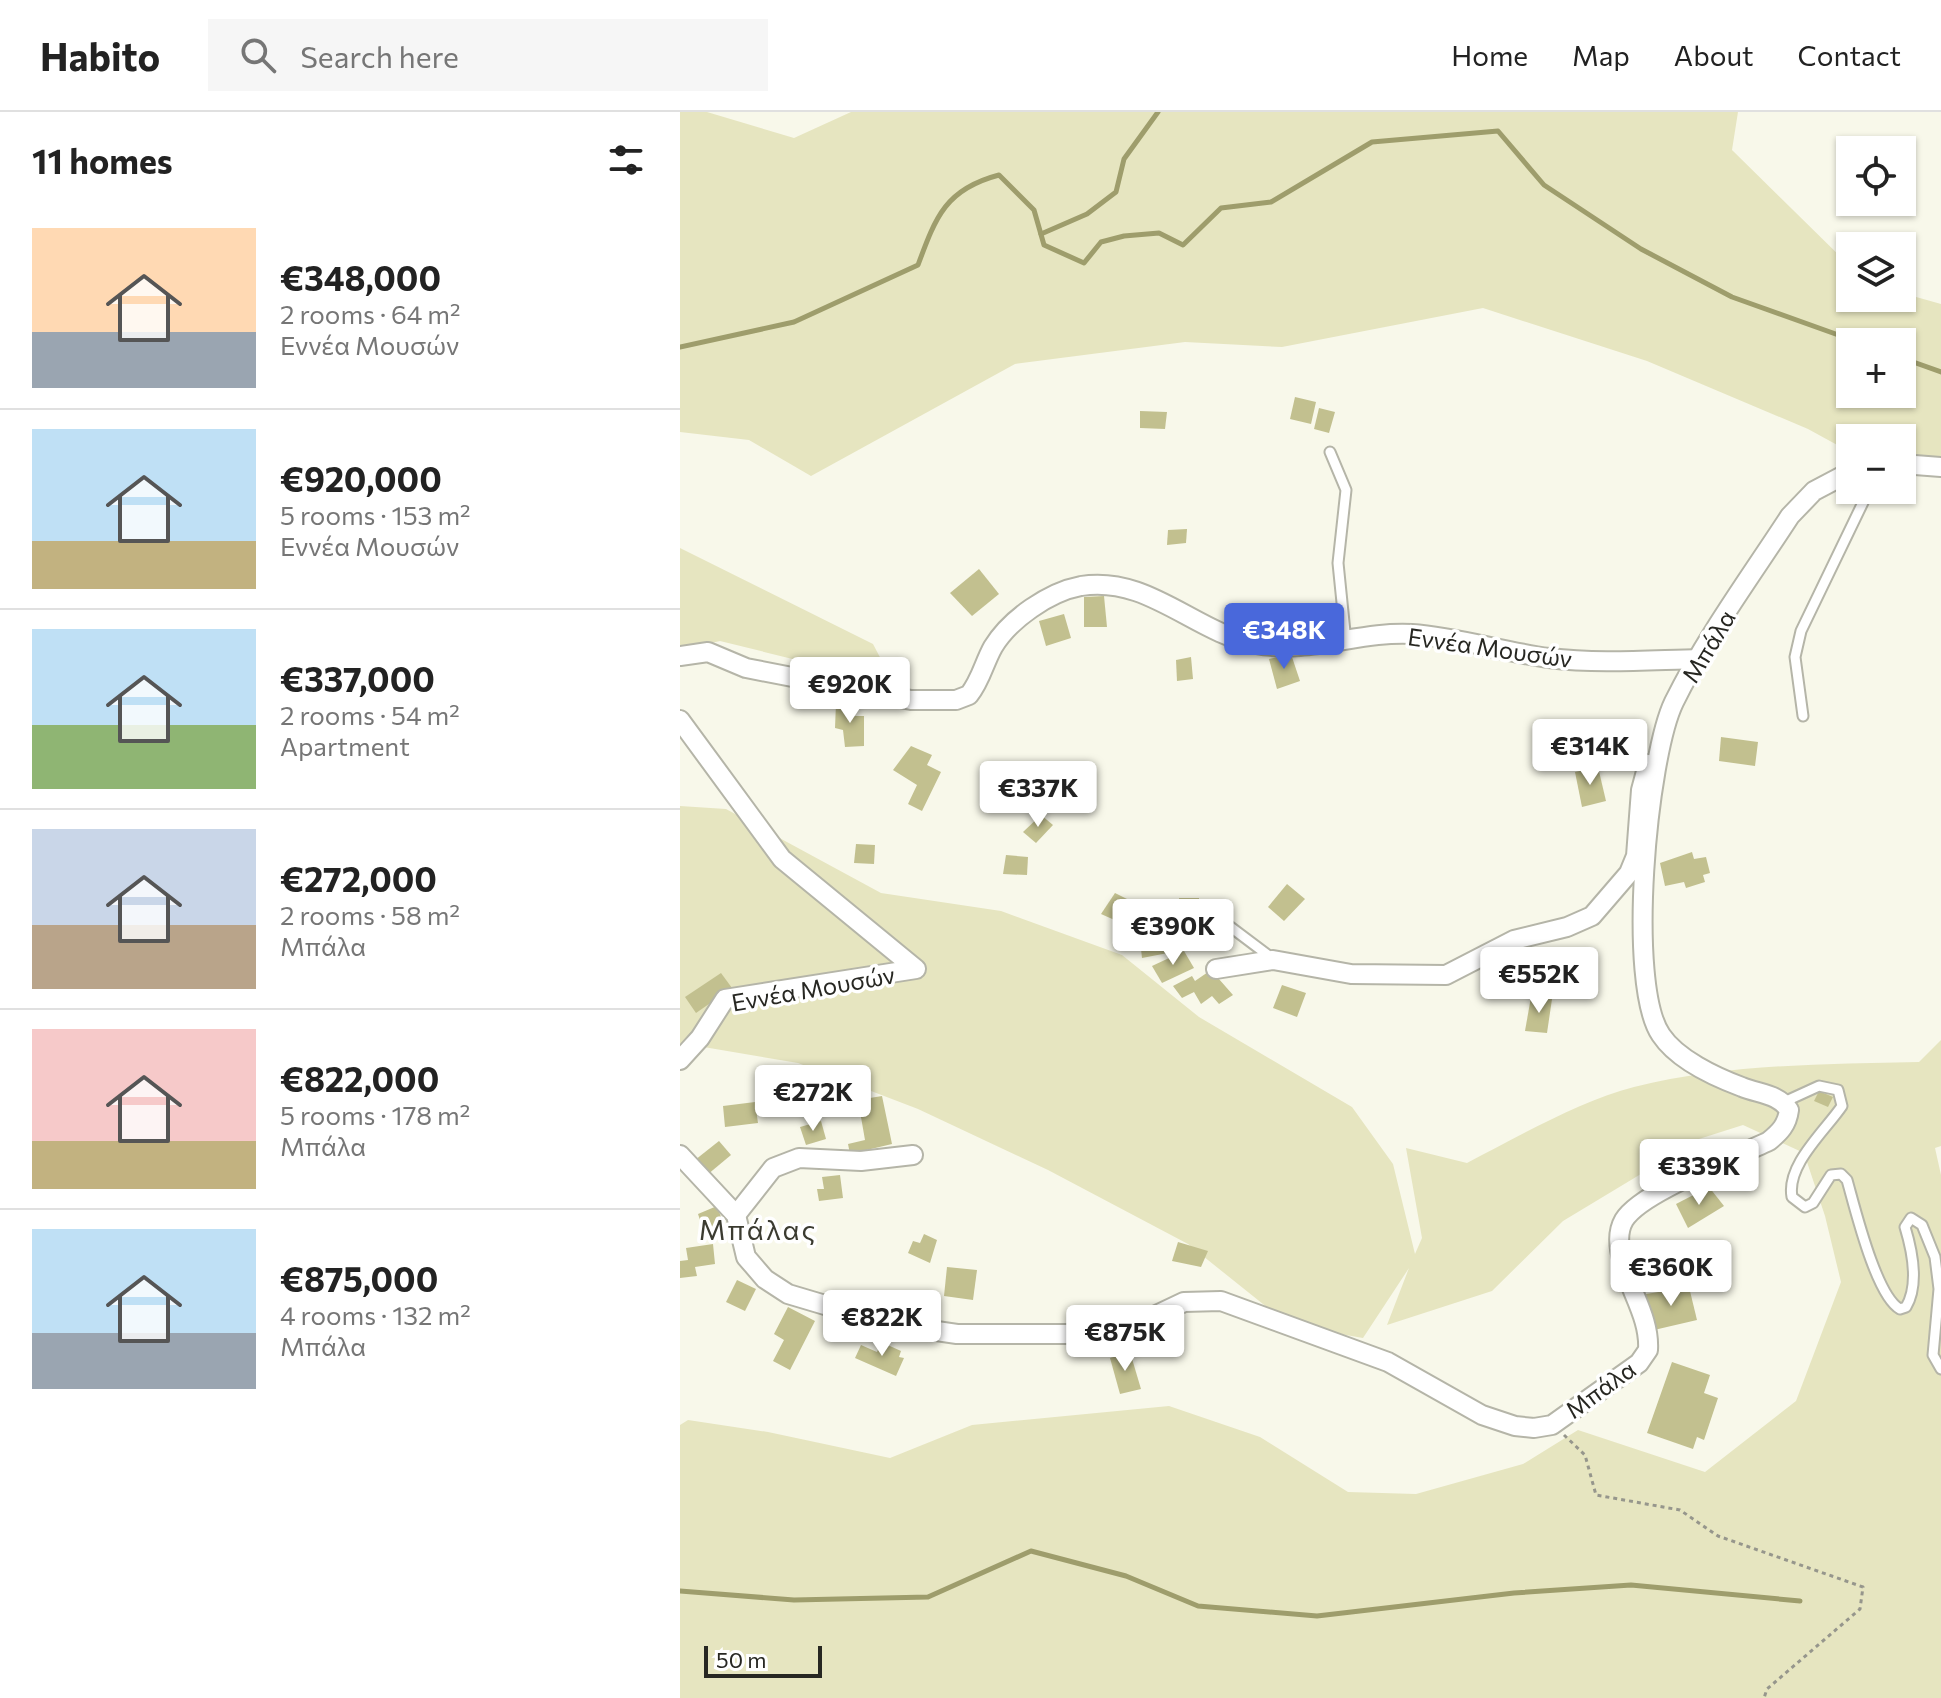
<!DOCTYPE html>
<html lang="en">
<head>
<meta charset="utf-8">
<style>
	body { margin:0; font-family:Commissioner,sans-serif; background:#f6f6f6; color:#222; height:100vh; display:flex; flex-direction:column; font-size:30px; white-space:nowrap }
	* { box-sizing:border-box; margin:0 }
	p { font-size:26px; color:#767676 }
	.icon { flex:none; width:44px; height:44px; fill:none; stroke:currentColor; stroke-width:2; stroke-linecap:round; stroke-linejoin:round }
	.map { position:relative; flex:1; overflow:hidden }
	.sheet { display:flex; flex-direction:column; background:#fff; width:680px }
	.sheet>* { flex:none }
	.buttons { position:absolute; left:1156px; top:24px; display:grid; gap:16px }
	.buttons a { display:grid; place-items:center; width:80px; height:80px; border-radius:0px; background:#fff; box-shadow:0 2px 6px #0004; font-size:40px }
	.scale { position:absolute; left:24px; bottom:20px; width:118px; box-sizing:border-box; padding-left:8px; border:4px solid #272722; border-top:0; font-size:22px; line-height:28px; white-space:nowrap; color:#272722; -webkit-text-stroke:6px #fff; paint-order:stroke }
	.price { position:absolute; translate:-50% -68px; padding:0 18px; border-radius:8px; background:#fff; color:#222; font-size:26px; line-height:52px; filter:drop-shadow(0 2px 4px #0008) }
	.price::after { content:''; position:absolute; left:50%; top:48px; width:24px; height:18px; margin-left:-12px; background:inherit; clip-path:polygon(0 0,100% 0,50% 100%) }
	.price.current { background:#4968db; color:#fff }
	ul { padding:0; list-style:none }
	li { display:flex; align-items:center; gap:24px; height:200px; padding:0 32px }
	li+li { border-top:2px solid #e0e0e0 }
	li span { display:grid; place-items:center; flex:none; width:224px; height:160px; border-radius:0px; color:#555 }
	li>.icon { margin-inline-start:auto }
	span .icon { width:96px; height:96px; fill:#fffc; stroke-width:1 }
	li b { font-size:34px }
	h2 { display:flex; justify-content:space-between; align-items:center; height:96px; padding:0 32px; font-size:34px }
	header { display:flex; align-items:center; gap:48px; box-sizing:border-box; height:112px; padding:0 40px; background:#fff; border-bottom:2px solid #e0e0e0 }
	header strong { font-size:38px }
	nav { display:flex; gap:44px; margin-inline-start:auto; font-size:28px }
	.search { width:560px; height:72px; background:#f6f6f6; display:flex; align-items:center; gap:20px; box-sizing:border-box; padding:0 28px; border-radius:0px; color:#767676; font-size:30px }
	main { display:flex; flex:1; min-height:0 }
	.map>svg:first-child { display:block }
	.green { fill:#e6e5c0; fill-rule:evenodd }
	.lines { fill:none; stroke-linecap:round; stroke-linejoin:round }
	.stream { stroke:#9e9d6c; stroke-width:5 }
	.building { fill:#c2c08f }
	.lane-casing { stroke:#b5b5a8; stroke-width:13 }
	.street-casing { stroke:#b5b5a8; stroke-width:22 }
	.path { stroke:#96968c; stroke-width:3; stroke-dasharray:4 4; stroke-linecap:butt }
	.lane { stroke:#fff; stroke-width:9 }
	.street { stroke:#fff; stroke-width:18 }
	.labels { text-anchor:middle; dominant-baseline:central; stroke-width:7; stroke-linejoin:round; paint-order:stroke }
	.street-label { font-size:24px; fill:#272722; stroke:#fff }
	.quarter-label { font-size:28px; letter-spacing:2px; fill:#3b3b30; stroke:#fff }
</style>
</head>
<body>
<header>
<strong>Habito</strong>
<div class="search"><svg class="icon" aria-label="search" viewBox="0 0 24 24"><circle cx="10" cy="10" r="6"/><path d="M15 15l6 6"/></svg>Search here</div>
<nav><a>Home</a><a>Map</a><a>About</a><a>Contact</a></nav>
</header>
<main>
<section class="sheet">
<h2>11 homes<svg class="icon" aria-label="filters" viewBox="0 0 24 24"><path d="M4 7h16M4 17h16"/><circle cx="9" cy="7" r="2"/><circle cx="15" cy="17" r="2"/></svg></h2>
<ul>
<li><span style="background:linear-gradient(#ffd9b3 65%,#9aa5b1 0)"><svg class="icon" aria-label="home" viewBox="0 0 24 24"><path d="M3 11l9-7 9 7M6 9v11h12V9"/></svg></span><div><b>€348,000</b><p>2 rooms · 64 m²</p><p>Εννέα Μουσών</p></div></li>
<li><span style="background:linear-gradient(#bfe0f5 70%,#c2b280 0)"><svg class="icon" aria-label="home" viewBox="0 0 24 24"><path d="M3 11l9-7 9 7M6 9v11h12V9"/></svg></span><div><b>€920,000</b><p>5 rooms · 153 m²</p><p>Εννέα Μουσών</p></div></li>
<li><span style="background:linear-gradient(#bfe0f5 60%,#8fb573 0)"><svg class="icon" aria-label="home" viewBox="0 0 24 24"><path d="M3 11l9-7 9 7M6 9v11h12V9"/></svg></span><div><b>€337,000</b><p>2 rooms · 54 m²</p><p>Apartment</p></div></li>
<li><span style="background:linear-gradient(#c9d6e8 60%,#b9a48a 0)"><svg class="icon" aria-label="home" viewBox="0 0 24 24"><path d="M3 11l9-7 9 7M6 9v11h12V9"/></svg></span><div><b>€272,000</b><p>2 rooms · 58 m²</p><p>Μπάλα</p></div></li>
<li><span style="background:linear-gradient(#f6c9c9 70%,#c2b280 0)"><svg class="icon" aria-label="home" viewBox="0 0 24 24"><path d="M3 11l9-7 9 7M6 9v11h12V9"/></svg></span><div><b>€822,000</b><p>5 rooms · 178 m²</p><p>Μπάλα</p></div></li>
<li><span style="background:linear-gradient(#bfe0f5 65%,#9aa5b1 0)"><svg class="icon" aria-label="home" viewBox="0 0 24 24"><path d="M3 11l9-7 9 7M6 9v11h12V9"/></svg></span><div><b>€875,000</b><p>4 rooms · 132 m²</p><p>Μπάλα</p></div></li>
</ul>
</section>
<div class="map">
<svg width="1261" height="1586" viewBox="0 0 1261 1586">
	<rect width="100%" height="100%" fill="#f8f8ea"/>
	<!-- green -->
	<g class="green">
		<path d="M0,0H27L114,26L171,0H1058L1052,38L1170,154V186H1222V181L1261,192V358L1222,357V326H1170V340L1128,317L967,249L803,196L602,235L505,230L335,252L131,364L69,328L0,320ZM1170,230H1222V282H1170Z"/>
		<path d="M0,436L193,532L214,572L40,529L0,538Z"/>
		<path d="M0,694L46,697L201,781L321,799L442,843L519,905L672,995L713,1052L735,1142L742,1126L726,1036L787,1051C837,1025 900,989 954,975C1047,952 1143,952 1239,950L1261,928V1034L1255,1036L1261,1063V1586H0V1313L8,1308L88,1320L210,1346L292,1313L489,1294L580,1325L668,1380L736,1382L843,1352L898,1318L1025,1360L1116,1289L1161,1170L1145,1104L1124,1041L1063,1013L1019,1027L883,1109L812,1179L707,1213L729,1156L683,1226L609,1213L508,1132L368,1058L238,997L118,951L0,931Z"/>
	</g>
	<g class="lines">
		<!-- stream -->
		<g class="stream">
			<path d="M361,122L407,102L436,80L444,47L478,0"/>
			<path d="M0,235L114,210L238,153C256,104 266,77 319,63L354,98L364,133L404,151L421,130L444,124L479,121L503,133L541,96L591,90L692,30L818,19L864,73L961,137L1052,185L1178,230"/>
			<path d="M1222,246L1261,260"/>
			<path d="M0,1479L114,1488L248,1485L351,1439L446,1464L518,1494L637,1504L834,1481L951,1473L1120,1489"/>
		</g>
	</g>
	<!-- building -->
	<g class="building">
		<path d="M615,285L636,290L631,312L610,307Z"/>
		<path d="M639,296L655,300L649,321L634,317Z"/>
		<path d="M460,299L487,300L485,317L460,316Z"/>
		<path d="M507,417L506,431L487,433L488,418Z"/>
		<path d="M299,457L319,482L292,504L270,481Z"/>
		<path d="M424,484L427,515H404V485Z"/>
		<path d="M384,502L391,526L366,534L359,509Z"/>
		<path d="M611,542L620,569L597,577L589,547Z"/>
		<path d="M511,545L513,567L497,569L496,548Z"/>
		<path d="M156,591L174,592L175,604H184V634L165,635L163,618L155,616Z"/>
		<path d="M1041,625L1078,630L1075,654L1039,649Z"/>
		<path d="M231,634L252,643L247,653L261,660L242,699L228,692L237,673L213,658Z"/>
		<path d="M918,655L926,689L902,695L895,660Z"/>
		<path d="M361,703L373,713L356,731L343,720Z"/>
		<path d="M176,732L195,733L194,752L174,751Z"/>
		<path d="M1012,740L1014,747L1026,745L1030,761L1023,763L1025,770L1006,776L1004,770L985,774L980,751Z"/>
		<path d="M326,743L348,745L347,763L323,762Z"/>
		<path d="M607,772L625,787L604,809L588,795Z"/>
		<path d="M435,781L453,790L439,810L421,802Z"/>
		<path d="M499,786H519V803L500,804Z"/>
		<path d="M456,793L469,803L450,830L436,820Z"/>
		<path d="M490,807L493,840L462,846L460,828L477,809Z"/>
		<path d="M517,808L521,830L507,834L505,822L495,823L494,809Z"/>
		<path d="M504,839L514,856L482,871L472,854Z"/>
		<path d="M531,858L553,883L539,892L532,884L521,892L514,880L502,886L493,874L512,864L515,869Z"/>
		<path d="M41,861L52,876L16,901L5,885Z"/>
		<path d="M602,873L626,881L617,905L593,896Z"/>
		<path d="M851,885L872,887L867,921L845,919Z"/>
		<path d="M1139,979L1153,985L1148,995L1134,989Z"/>
		<path d="M202,984L212,1032L170,1042L168,1032L185,1028L178,988Z"/>
		<path d="M75,990L78,1011L45,1015L43,994Z"/>
		<path d="M141,1009L146,1027L126,1033L120,1015Z"/>
		<path d="M39,1029L51,1043L27,1063L15,1048Z"/>
		<path d="M160,1063L163,1086L139,1089L137,1077H144L142,1065Z"/>
		<path d="M1029,1075L1044,1094L1008,1116L996,1092Z"/>
		<path d="M37,1094L44,1113L24,1120L18,1102Z"/>
		<path d="M244,1122L257,1128L250,1151L228,1141L233,1129L240,1131Z"/>
		<path d="M498,1130L528,1139L521,1155L492,1149Z"/>
		<path d="M33,1132L35,1152L15,1155L17,1164L0,1166V1149L8,1148L6,1136Z"/>
		<path d="M267,1155L297,1158L293,1188L264,1184Z"/>
		<path d="M57,1168L76,1177L65,1199L46,1190Z"/>
		<path d="M1009,1175L1017,1208L974,1218L966,1182Z"/>
		<path d="M108,1195L135,1209L110,1258L93,1249L104,1228L94,1222Z"/>
		<path d="M201,1230L221,1239L219,1245L224,1246L216,1264L175,1246L181,1233L197,1240Z"/>
		<path d="M450,1240L461,1277L440,1282L430,1246Z"/>
		<path d="M992,1250L1030,1263L1024,1281L1038,1286L1024,1328L1017,1325L1013,1337L967,1321Z"/>
	</g>
	<g class="lines">
		<!-- lane casing -->
		<g class="lane-casing">
			<g id="lane">
				<path d="M650,340L666,378L658,451L666,530"/>
				<path d="M1123,604L1115,545L1121,519L1189,378"/>
				<path d="M532,801L593,847"/>
				<path d="M1104,990L1139,974L1158,978L1162,994C1145,1019 1106,1053 1112,1085L1125,1095L1133,1091L1151,1063L1161,1062L1167,1068C1175,1096 1196,1184 1220,1197L1226,1195C1239,1173 1232,1138 1225,1115L1231,1106L1242,1113L1255,1145L1259,1177L1253,1243L1261,1257"/>
			</g>
		</g>
		<!-- street casing -->
		<g class="street-casing">
			<g id="street">
				<path d="M1222,352L1261,355"/>
				<path d="M0,544L28,540L66,556L231,588H276L289,583C301,568 304,551 313,535C330,507 369,480 401,474C468,463 515,521 576,532C629,542 680,519 732,522C778,525 823,540 869,546C919,552 970,548 1020,547"/>
				<path d="M0,608L102,747L236,857L45,887L20,926L0,948"/>
				<path d="M536,857L593,848L671,862L766,863L834,828L887,815L912,804L949,761L956,744L961,678L968,652"/>
				<path d="M0,1043L56,1103L66,1145L85,1167L108,1182L209,1212L277,1222H409L445,1218L504,1190L541,1189L708,1250L802,1303L835,1314L854,1316L872,1313L959,1251L968,1238C970,1206 950,1180 943,1150C939,1137 937,1120 944,1108C962,1079 1055,1046 1089,1029C1100,1020 1107,1013 1109,998C1099,982 1079,982 1062,975C1035,965 997,947 981,923C946,872 967,646 994,590C1026,525 1071,464 1110,404L1134,379L1170,360"/>
				<path d="M56,1103L93,1056L119,1046L181,1049L233,1043"/>
			</g>
		</g>
		<!-- path -->
		<path class="path" d="M884,1323L905,1343L916,1383L1000,1398L1038,1424L1183,1475L1180,1497L1087,1577L1084,1586"/>
		<!-- lane -->
		<use href="#lane" class="lane"/>
		<!-- street -->
		<use href="#street" class="street"/>
	</g>
	<g class="labels">
		<!-- street labels -->
		<g class="street-label">
			<text transform="translate(1028 534) rotate(-59)">Μπάλα</text>
			<text transform="translate(810 535) rotate(8)">Εννέα Μουσών</text>
			<text transform="translate(133 876) rotate(-10)">Εννέα Μουσών</text>
			<text transform="translate(920 1277) rotate(-36)">Μπάλα</text>
		</g>
		<!-- quarter labels -->
		<g class="quarter-label">
			<text x="78" y="1117">Μπάλας</text>
		</g>
	</g>
</svg>
<div class="buttons">
<a><svg class="icon" aria-label="locate" viewBox="0 0 24 24"><circle cx="12" cy="12" r="6"/><path d="M12 2v4M12 18v4M2 12h4M18 12h4"/></svg></a>
<a><svg class="icon" aria-label="layers" viewBox="0 0 24 24"><path d="M12 4l9 5-9 5-9-5zM3 14l9 5 9-5"/></svg></a>
<a>+</a>
<a>−</a>
</div>
<div class="scale">50 m</div>
<b class="price current" style="left:604px;top:559px">€348K</b>
<b class="price" style="left:170px;top:613px">€920K</b>
<b class="price" style="left:910px;top:675px">€314K</b>
<b class="price" style="left:358px;top:717px">€337K</b>
<b class="price" style="left:493px;top:855px">€390K</b>
<b class="price" style="left:859px;top:903px">€552K</b>
<b class="price" style="left:133px;top:1021px">€272K</b>
<b class="price" style="left:1019px;top:1095px">€339K</b>
<b class="price" style="left:991px;top:1196px">€360K</b>
<b class="price" style="left:202px;top:1246px">€822K</b>
<b class="price" style="left:445px;top:1261px">€875K</b>
</div>
</main>
</body>
</html>
